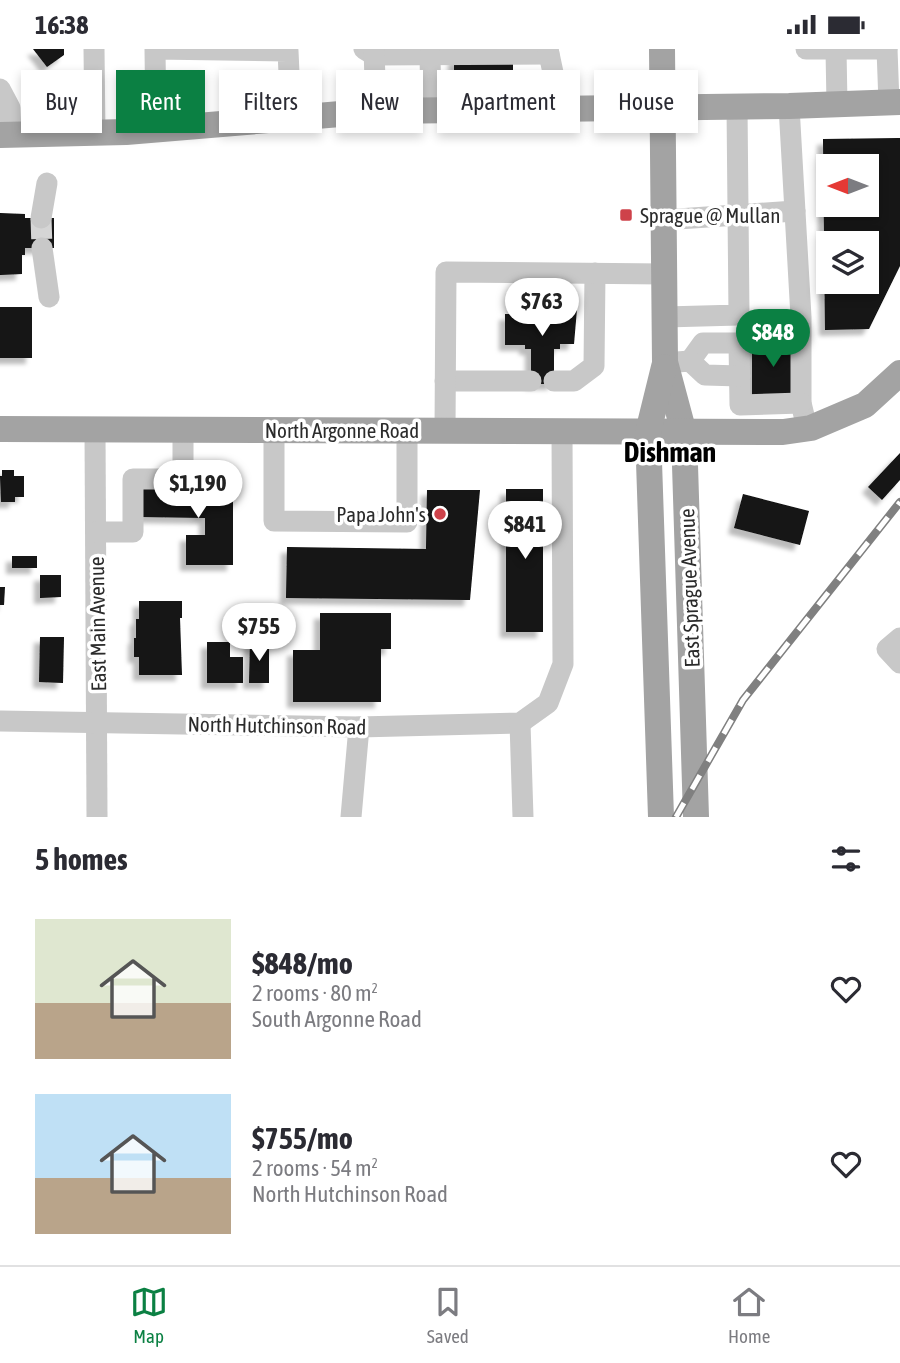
<!DOCTYPE html>
<html lang="en">
<head>
<meta charset="utf-8">
<style>
	body { margin:0; font-family:"Asap Condensed",sans-serif; background:#f7f7f7; color:#2b2b33; height:100vh; display:flex; flex-direction:column; font-size:26px; white-space:nowrap }
	* { box-sizing:border-box; margin:0 }
	p { font-size:23px; color:#7c7c81 }
	.icon { flex:none; width:38px; height:38px; fill:none; stroke:currentColor; stroke-width:2; stroke-linecap:round; stroke-linejoin:round }
	.map { position:relative; height:768px; overflow:hidden }
	.details { display:flex; flex-direction:column; background:#fff; flex:1 }
	.details>* { flex:none }
	.hud { position:absolute; left:21px; top:21px; width:859px; height:63px; display:flex; gap:14px }
	.needle { width:46px; rotate:270deg }
	.controls { position:absolute; left:816px; top:105px; display:grid; gap:14px }
	.controls a { display:grid; place-items:center; width:63px; height:63px; border-radius:0px; background:#fff; box-shadow:0 4px 10px #0003; font-size:35px }
	.price { position:absolute; translate:-50% -60px; padding:0 16px; border-radius:24px; background:#fff; color:#222; font-size:23px; line-height:46px; filter:drop-shadow(0 2px 4px #0008) }
	.price::after { content:''; position:absolute; left:50%; top:42px; width:21px; height:16px; margin-left:-10px; background:inherit; clip-path:polygon(0 0,100% 0,50% 100%) }
	.price.selected { background:#0b8043; color:#fff }
	ul { padding:0; list-style:none }
	li { display:flex; align-items:center; gap:21px; height:175px; padding:0 35px }
	li span { display:grid; place-items:center; flex:none; width:196px; height:140px; border-radius:0px; color:#555 }
	li>.icon { margin-inline-start:auto }
	span .icon { width:84px; height:84px; fill:#fffc; stroke-width:1 }
	li b { font-size:30px }
	h2 { display:flex; justify-content:space-between; align-items:center; height:84px; padding:0 35px; font-size:30px }
	.chip { padding:0 24px; border-radius:0px; background:#fff; box-shadow:0 4px 10px #0003; font-size:24px; line-height:63px }
	.chip.selected { background:#0b8043; color:#fff }
	.status { display:flex; justify-content:space-between; align-items:center; height:49px; padding:0 35px; background:#fff; direction:ltr }
	.status svg { height:19px; fill:currentColor }
	.menu { display:flex; justify-content:space-around; align-items:center; height:98px; border-top:2px solid #e1e1e2; background:#fff; font-size:19px; color:#7c7c81 }
	.menu a { display:grid; justify-items:center; gap:4px }
	.menu .selected { color:#0b8043 }
	.map>svg:first-child { display:block }
	.building { fill:#121212; fill-rule:evenodd; filter:url(#shadow) }
	.lines { fill:none; stroke-linecap:round; stroke-linejoin:round }
	.minor-tunnel { stroke:#d5d5d5; stroke-width:21; stroke-dasharray:21 10; stroke-linecap:butt }
	.minor { stroke:#c8c8c8; stroke-width:21 }
	.major { stroke:#a3a3a3; stroke-width:26 }
	.rail-casing { stroke:#808080; stroke-width:8 }
	.rail { stroke:#fff; stroke-width:5; stroke-dasharray:16; stroke-linecap:butt }
	.poi-dot { fill:#ce424a; stroke:#fff; stroke-width:2.5 }
	.labels { text-anchor:middle; dominant-baseline:central; stroke-width:7; stroke-linejoin:round; paint-order:stroke }
	.poi-label { font-size:21px; fill:#2b2b2b; stroke:#fff; text-anchor:start }
	.street-label { font-size:21px; fill:#2b2b2b; stroke:#fff }
	.district-label { font-size:28px; font-weight:bold; fill:#000; stroke:#fff }
</style>
</head>
<body>
<div class="status"><b>16:38</b><svg viewBox="0 0 49 12"><path d="M0 12V9h3v3zM5 12V6h3v6zM10 12V3h3v9zM15 12V0h3v12zM26 1h20v11H26zM47 4h2v5h-2z"/></svg></div>
<div class="map">
<svg width="900" height="768" viewBox="0 0 900 768">
	<defs>
		<filter id="shadow"><feDropShadow dx="-6" dy="6" stdDeviation="2" flood-color="#0004"/></filter>
	</defs>
	<rect width="100%" height="100%" fill="#fff"/>
	<!-- building -->
	<g class="building">
		<path d="M33,0H64V6L47,18Z"/>
		<rect x="454" y="8" width="59" height="23"/>
		<path d="M900,89V217L869,280L825,281L823,90ZM828,117H866V156H828ZM828,194H866V233H828Z"/>
		<path d="M0,164L25,165V169H54V199H25V206H22V225L0,226Z"/>
		<rect x="0" y="258" width="32" height="51"/>
		<path d="M525,260H577L574,295H560V300H554V335H531V300H525V296H505V265H525Z"/>
		<path d="M752,291H793V349L752,348Z"/>
		<path d="M900,404V431L882,451L868,438Z"/>
		<path d="M2,421H14V427H24V448H15V453H1L0,427H2Z"/>
		<path d="M142,440H233V516H186V486H205V469L142,468Z"/>
		<rect x="506" y="440" width="37" height="143"/>
		<path d="M427,441H480L470,551L286,549L287,498L426,500Z"/>
		<path d="M743,445L809,462L800,496L734,479Z"/>
		<rect x="12" y="507" width="25" height="12"/>
		<path d="M40,526H61V548L40,549Z"/>
		<path d="M0,538H5L4,556H0Z"/>
		<path d="M139,552H182V569H180L182,626H139V608H134V589H136V570H139Z"/>
		<path d="M320,564H391V600H381V653H293V601H320Z"/>
		<path d="M40,588H64L63,634L39,633Z"/>
		<path d="M207,593H230V608H243V634H207Z"/>
		<path d="M250,593L269,594V634H249Z"/>
	</g>
	<g class="lines">
		<!-- minor-tunnel -->
		<path class="minor-tunnel" d="M41,169L42,199"/>
		<!-- minor -->
		<g class="minor">
			<path d="M94,0L95,84"/>
			<path d="M364,0L374,6L549,5"/>
			<path d="M374,0L376,62"/>
			<path d="M548,0L555,33L556,60"/>
			<path d="M806,0H887"/>
			<path d="M887,0L889,54"/>
			<path d="M836,1L837,55"/>
			<path d="M430,6L431,61"/>
			<path d="M0,40L10,59L11,85"/>
			<path d="M789,57L801,268V354L807,379"/>
			<path d="M156,80L155,0L288,2L291,69"/>
			<path d="M41,169L47,134"/>
			<path d="M663,171L795,162"/>
			<path d="M42,199L49,248"/>
			<path d="M665,268L739,266L737,57"/>
			<path d="M690,312L703,294H739L740,356L801,354"/>
			<path d="M677,313L690,312L705,326L740,327"/>
			<path d="M445,332H531"/>
			<path d="M554,332H574L594,317L595,224"/>
			<path d="M274,381V472L407,473V381"/>
			<path d="M445,381L446,223L664,225"/>
			<path d="M95,382L97,768"/>
			<path d="M96,483H133V430H183V382"/>
			<path d="M900,589L887,600L900,614"/>
			<path d="M0,672L359,678L520,674L548,654L563,615L562,382"/>
			<path d="M520,674L523,768"/>
			<path d="M351,768L359,678"/>
		</g>
		<!-- major -->
		<g class="major">
			<path d="M662,0L665,313L684,384L696,768"/>
			<path d="M0,86L126,83L376,62L789,57L900,53"/>
			<path d="M0,380L783,383L811,379L865,356L900,324"/>
			<path d="M661,768L648,383L664,318"/>
		</g>
		<!-- rail casing -->
		<g class="rail-casing">
			<path id="rail" d="M676,768L743,651L900,453"/>
		</g>
		<!-- rail -->
		<use href="#rail" class="rail"/>
	</g>
	<!-- markers -->
	<g class="poi-dot">
		<rect x="619" y="159" width="14" height="14" rx="3.5"/>
		<circle cx="440" cy="465" r="7"/>
	</g>
	<g class="labels">
		<!-- poi labels -->
		<g class="poi-label">
			<text x="640" y="166">Sprague @ Mullan</text>
			<text x="426" y="465" text-anchor="end">Papa John's</text>
		</g>
		<!-- street labels -->
		<g class="street-label">
			<text x="342" y="381">North Argonne Road</text>
			<text transform="translate(689 539) rotate(-92)">East Sprague Avenue</text>
			<text transform="translate(97 575) rotate(-91)">East Main Avenue</text>
			<text transform="translate(277 676) rotate(1)">North Hutchinson Road</text>
		</g>
		<!-- district labels -->
		<g class="district-label">
			<text x="670" y="403">Dishman</text>
		</g>
	</g>
</svg>
<div class="controls">
<a><svg class="needle" viewBox="-14 -14 28 28"><path d="M0-13l5 13h-10z" fill="#e53935"/><path d="M0 13l5-13h-10z" fill="#7c7c81"/></svg></a>
<a><svg class="icon" aria-label="layers" viewBox="0 0 24 24"><path d="M12 4l9 5-9 5-9-5zM3 14l9 5 9-5"/></svg></a>
</div>
<b class="price" style="left:542px;top:289px">$763</b>
<b class="price selected" style="left:773px;top:320px">$848</b>
<b class="price" style="left:198px;top:471px">$1,190</b>
<b class="price" style="left:525px;top:512px">$841</b>
<b class="price" style="left:259px;top:614px">$755</b>
<div class="hud">
<a class="chip">Buy</a>
<a class="chip selected">Rent</a>
<a class="chip">Filters</a>
<a class="chip">New</a>
<a class="chip">Apartment</a>
<a class="chip">House</a>
</div>
</div>
<section class="details">
<h2>5 homes<svg class="icon" aria-label="filters" viewBox="0 0 24 24"><path d="M4 7h16M4 17h16"/><circle cx="9" cy="7" r="2"/><circle cx="15" cy="17" r="2"/></svg></h2>
<ul>
<li><span style="background:linear-gradient(#dfe7d0 60%,#b9a48a 0)"><svg class="icon" aria-label="home" viewBox="0 0 24 24"><path d="M3 11l9-7 9 7M6 9v11h12V9"/></svg></span><div><b>$848/mo</b><p>2 rooms · 80 m²</p><p>South Argonne Road</p></div><svg class="icon" aria-label="heart" viewBox="0 0 24 24"><path d="M12 20l-8-8c-3-5 5-10 8-4 3-6 11-1 8 4z"/></svg></li>
<li><span style="background:linear-gradient(#bfe0f5 60%,#b9a48a 0)"><svg class="icon" aria-label="home" viewBox="0 0 24 24"><path d="M3 11l9-7 9 7M6 9v11h12V9"/></svg></span><div><b>$755/mo</b><p>2 rooms · 54 m²</p><p>North Hutchinson Road</p></div><svg class="icon" aria-label="heart" viewBox="0 0 24 24"><path d="M12 20l-8-8c-3-5 5-10 8-4 3-6 11-1 8 4z"/></svg></li>
</ul>
</section>
<nav class="menu">
<a class="selected"><svg class="icon" aria-label="map" viewBox="0 0 24 24"><path d="M3 6l6-2 6 2 6-2v14l-6 2-6-2-6 2zM9 4v14M15 6v14"/></svg>Map</a>
<a><svg class="icon" aria-label="saved" viewBox="0 0 24 24"><path d="M7 4h10v16l-5-4-5 4z"/></svg>Saved</a>
<a><svg class="icon" aria-label="home" viewBox="0 0 24 24"><path d="M3 11l9-7 9 7M6 9v11h12V9"/></svg>Home</a>
</nav>
</body>
</html>
